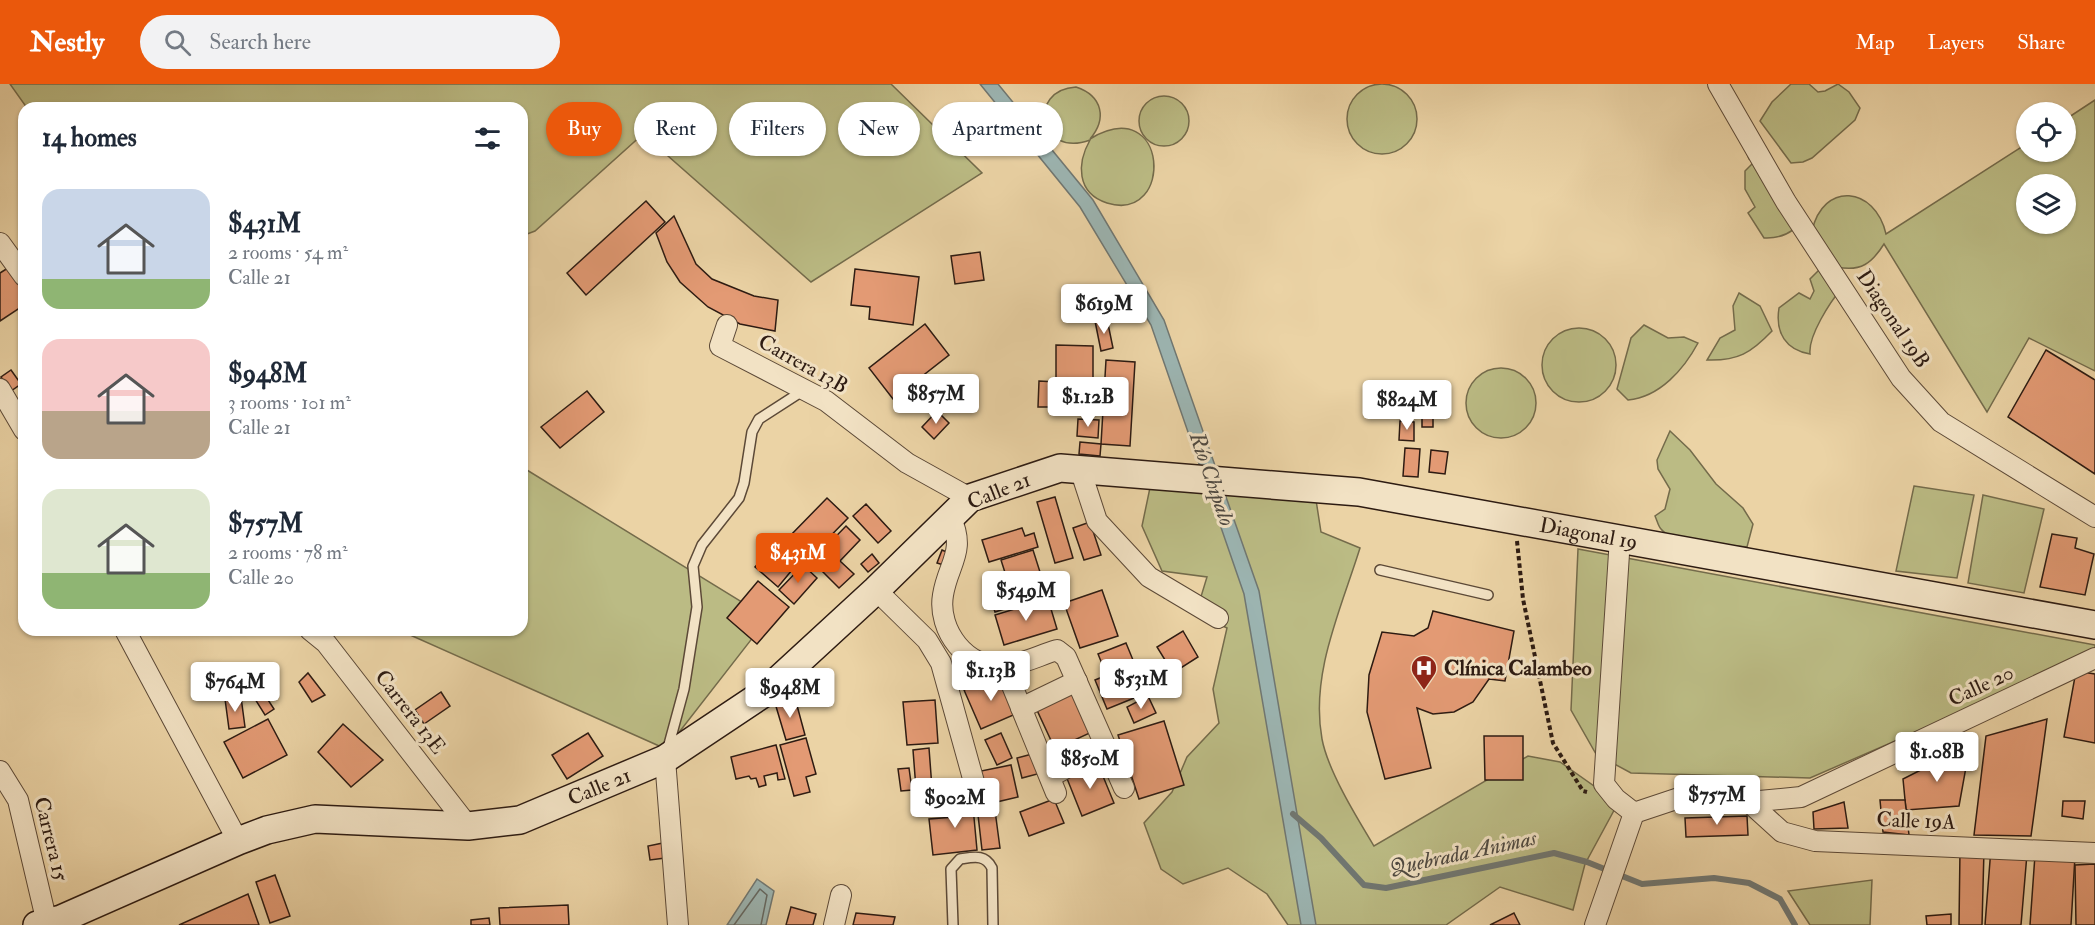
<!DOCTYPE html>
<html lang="en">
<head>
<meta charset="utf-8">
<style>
	body { margin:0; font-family:"IM FELL Double Pica",serif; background:#f2f2f3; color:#1f2937; height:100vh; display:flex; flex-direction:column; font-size:22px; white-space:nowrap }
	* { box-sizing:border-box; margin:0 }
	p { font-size:20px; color:#747a83 }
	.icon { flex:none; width:33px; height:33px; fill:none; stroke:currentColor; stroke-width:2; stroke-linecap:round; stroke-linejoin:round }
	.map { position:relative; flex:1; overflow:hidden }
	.side { position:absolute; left:18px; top:18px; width:510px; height:534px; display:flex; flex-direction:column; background:#fff; border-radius:18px; box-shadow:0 2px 4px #0004 }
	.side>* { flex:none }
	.banner { position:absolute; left:546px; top:18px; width:570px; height:54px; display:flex; gap:12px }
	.buttons { position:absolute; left:2016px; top:18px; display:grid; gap:12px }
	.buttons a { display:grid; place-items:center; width:60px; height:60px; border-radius:50%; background:#fff; box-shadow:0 2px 4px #0004; font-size:30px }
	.price { position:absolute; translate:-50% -51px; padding:0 14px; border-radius:6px; background:#fff; color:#222; font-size:20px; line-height:39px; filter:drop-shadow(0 2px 3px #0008) }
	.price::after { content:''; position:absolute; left:50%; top:36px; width:18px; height:14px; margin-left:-9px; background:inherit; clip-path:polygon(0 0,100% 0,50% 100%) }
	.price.on { background:#ea580c; color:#fff }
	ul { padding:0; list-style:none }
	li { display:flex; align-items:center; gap:18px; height:150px; padding:0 24px }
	li span { display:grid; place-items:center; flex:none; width:168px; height:120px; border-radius:18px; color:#555 }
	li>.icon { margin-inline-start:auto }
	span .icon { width:72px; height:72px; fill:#fffc; stroke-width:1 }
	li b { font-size:26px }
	h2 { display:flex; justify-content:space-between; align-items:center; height:72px; padding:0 24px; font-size:26px }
	.tag { padding:0 21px; border-radius:27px; background:#fff; box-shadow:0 2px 4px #0004; font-size:21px; line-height:54px }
	.tag.on { background:#ea580c; color:#fff }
	header { display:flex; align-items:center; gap:36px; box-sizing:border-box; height:84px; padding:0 30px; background:#ea580c; color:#fff }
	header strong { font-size:28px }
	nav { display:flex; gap:33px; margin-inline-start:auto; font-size:21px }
	.search { width:420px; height:54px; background:#f2f2f3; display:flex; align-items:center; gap:15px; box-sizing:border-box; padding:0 21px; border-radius:33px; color:#747a83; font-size:22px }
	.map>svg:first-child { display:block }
	.green { fill:#bbbb84; stroke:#746b4b; stroke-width:1.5; fill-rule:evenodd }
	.water { fill:#9cb5b2; stroke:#707772; stroke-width:1.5 }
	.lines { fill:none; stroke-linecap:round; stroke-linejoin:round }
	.shore { stroke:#646862; stroke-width:1.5 }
	.stream { stroke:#707772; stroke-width:6 }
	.building { fill:#e39a74; stroke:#2d1b12; stroke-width:1.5 }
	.lane-casing { stroke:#5c4937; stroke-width:12 }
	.street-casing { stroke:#5c4937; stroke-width:22 }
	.secondary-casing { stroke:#2d1b12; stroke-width:30 }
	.path { stroke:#2d1b12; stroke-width:4; stroke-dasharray:4.5 3; stroke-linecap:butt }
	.lane { stroke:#f2e2c4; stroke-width:9 }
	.street { stroke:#f2e2c4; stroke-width:20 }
	.secondary { stroke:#f2e2c4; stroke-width:27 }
	.labels { text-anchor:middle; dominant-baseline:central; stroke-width:6; stroke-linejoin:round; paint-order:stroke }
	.street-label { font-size:21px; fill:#2d1b12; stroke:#f2e2c4 }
	.poi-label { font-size:21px; font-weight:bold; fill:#2d1b12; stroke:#f2e2c4; text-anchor:start }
	.water-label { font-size:22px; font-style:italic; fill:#4e4942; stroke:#f2e2c4 }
</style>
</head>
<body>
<header>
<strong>Nestly</strong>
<div class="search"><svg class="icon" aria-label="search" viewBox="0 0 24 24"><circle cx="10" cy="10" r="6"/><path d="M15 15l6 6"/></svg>Search here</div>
<nav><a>Map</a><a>Layers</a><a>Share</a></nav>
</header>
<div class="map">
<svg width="2095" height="841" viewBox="0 0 2095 841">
	<rect width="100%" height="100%" fill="#ebd3a5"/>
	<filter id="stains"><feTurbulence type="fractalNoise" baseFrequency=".00333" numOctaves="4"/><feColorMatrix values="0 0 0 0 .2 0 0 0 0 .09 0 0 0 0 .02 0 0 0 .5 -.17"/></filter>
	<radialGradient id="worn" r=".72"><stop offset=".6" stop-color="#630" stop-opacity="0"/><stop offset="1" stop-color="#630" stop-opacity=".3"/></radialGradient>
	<!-- green -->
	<g class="green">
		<path d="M10,0H891L982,89L811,198L643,50L535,147L522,152V24H27Z"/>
		<path d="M1791,0H1809L1818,8L1825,7L1838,0L1849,8L1860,24L1855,36L1812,74L1803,78L1791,79L1760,37L1772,18Z"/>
		<circle cx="1382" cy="35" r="35"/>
		<path d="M1076,3C1103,12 1107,35 1090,55C1169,7 1175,140 1107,119C1076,109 1077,79 1090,56C1039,75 1026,6 1076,3Z"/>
		<circle cx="1164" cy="37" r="25"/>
		<path d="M2095,16V287L2029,254L1987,328L1884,160C1872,179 1861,188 1837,183L1812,147C1823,97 1875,102 1886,150L2026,60V68H2066V35ZM2026,100H2066V140H2026Z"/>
		<path d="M1764,64L1806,132C1796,147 1783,155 1764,154L1748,129L1755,123L1745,105V87L1754,78L1749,75L1746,67Z"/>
		<path d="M1823,182L1842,204C1830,218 1808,252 1810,270C1786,266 1775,249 1779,224L1799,209L1810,215L1814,207L1810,195Z"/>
		<path d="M1739,209L1760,222L1772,247C1751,269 1738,277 1707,276L1720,254L1735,246L1733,222Z"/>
		<path d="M1644,241L1668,254L1684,253L1698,259C1684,285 1660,313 1628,316L1617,305L1631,254Z"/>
		<circle cx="1579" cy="281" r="37"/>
		<circle cx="1501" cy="319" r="35"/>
		<path d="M1670,347L1690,366L1716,400L1743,424L1753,440L1747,463C1728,461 1671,459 1661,445C1658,442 1657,436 1655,432L1665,425L1670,405L1658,385L1657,376Z"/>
		<path d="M522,383L768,534L666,665L399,546H522Z"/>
		<path d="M1152,394L1316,416L1321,448L1360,464C1341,525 1310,590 1322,655C1328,687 1357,734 1374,762L1528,672L1560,678L1618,719L1585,780L1573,826L1500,803L1446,841H1288L1267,810L1228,784L1183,800L1161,785L1144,739L1172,708L1187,673L1219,639L1213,605L1227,544L1196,529L1207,493L1162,487L1142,442Z"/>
		<path d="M1914,402L1974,411L1957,494L1896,487Z"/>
		<path d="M1983,411L2044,425L2024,509L1968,499Z"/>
		<path d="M1578,465L2095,561V570L1810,694L1631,689L1596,670L1571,626Z"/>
		<path d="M1872,796L1870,841H1810L1788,807Z"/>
	</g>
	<!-- water -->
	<g class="water">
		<path d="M980,0H998L1093,116L1164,236L1259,507L1316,841H1301L1244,510L1151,241L1080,123Z"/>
		<path d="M757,795L774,807L766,841H727Z"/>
	</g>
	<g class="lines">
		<!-- shore -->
		<path class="shore" d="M734,841L760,805L767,811L761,841"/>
		<!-- stream -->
		<path class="stream" d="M1293,730L1321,754L1364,801L1386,804L1554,769L1587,778L1642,800L1714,794L1749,799L1780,815L1795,841"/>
	</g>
	<!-- building -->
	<g class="building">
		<path d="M646,117L665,138L586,211L567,189Z"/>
		<path d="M674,132L696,180L712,195L754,212L778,216L775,247L740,240L708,223L680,198L667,178L656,149Z"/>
		<path d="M980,168L984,196L955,200L951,172Z"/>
		<path d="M11,182L24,200V221L0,237V189Z"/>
		<path d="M855,185L919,193L913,241L869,235L870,223L851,221Z"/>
		<path d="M1107,235L1113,264L1101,267L1095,237Z"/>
		<path d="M925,240L949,271L893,315L869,284Z"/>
		<path d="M1056,261L1093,262V298H1056Z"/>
		<path d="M2046,266L2095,296V390L2008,333Z"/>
		<path d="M1106,276L1135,278L1130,362L1101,360Z"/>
		<path d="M11,286L21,300L11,307L1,293Z"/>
		<path d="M1039,297L1056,298L1055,323H1038Z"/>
		<path d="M1064,306L1082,307L1081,328L1064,327Z"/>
		<path d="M587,307L604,328L560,364L541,343Z"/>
		<rect x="1422" y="319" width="11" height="24"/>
		<path d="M937,327L949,339L934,355L922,343Z"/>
		<path d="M1078,335L1099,336L1098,354L1077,352Z"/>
		<path d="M1400,337L1414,338V357L1399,356Z"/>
		<path d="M1080,358L1101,360L1100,372L1079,370Z"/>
		<path d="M1405,364L1420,365L1418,393L1403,392Z"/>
		<path d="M1431,366L1448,368L1445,390L1429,388Z"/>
		<path d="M1055,413L1073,474L1055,479L1037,418Z"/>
		<path d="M827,414L848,434L809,474L788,454Z"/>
		<path d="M866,420L891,447L878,459L853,432Z"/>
		<path d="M1090,438L1101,471L1084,476L1073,444Z"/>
		<path d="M846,442L860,456L840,477L854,490L839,504L812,477Z"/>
		<path d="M1022,444L1025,452L1034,449L1038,463L989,478L982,456Z"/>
		<path d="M2052,450L2077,454L2075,464L2094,470L2085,511L2040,503Z"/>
		<path d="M776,459L790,472L784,479L792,486L778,503L755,483Z"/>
		<path d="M942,466L951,470L947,482L937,479Z"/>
		<path d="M1033,466L1040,488L1008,498L1001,476Z"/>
		<path d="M872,470L879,479L868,488L861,480Z"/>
		<path d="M803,481L817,494L794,520L779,506Z"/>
		<path d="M1006,494L1014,522L995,528L986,500Z"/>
		<path d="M758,497L789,523L757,560L727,534Z"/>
		<path d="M1102,506L1118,552L1080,564L1064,519Z"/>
		<path d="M1048,515L1057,545L1004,561L995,531Z"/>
		<path d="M1433,527L1514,547L1505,597L1489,595L1473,618L1454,628L1433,630L1417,624L1431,684L1385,695L1367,628L1369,591L1382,548L1414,552L1428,544Z"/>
		<path d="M1183,547L1198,573L1173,589L1157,563Z"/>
		<path d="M1126,559L1133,576L1105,587L1098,570Z"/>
		<path d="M237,580L243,587L228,597L223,590Z"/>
		<path d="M1132,581L1144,610L1107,625L1095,596Z"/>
		<path d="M246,587L255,600L243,609L234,596Z"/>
		<path d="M2076,587L2095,590V659L2064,653Z"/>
		<path d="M308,589L325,611L312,618L299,598Z"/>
		<path d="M1001,590L1018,629L981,645L964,606Z"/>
		<path d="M259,602L274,625L265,631L250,607Z"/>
		<path d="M1072,606L1092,648L1055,665L1036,624Z"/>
		<path d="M441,608L450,622L424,640L415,626Z"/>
		<path d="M1148,612L1156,629L1134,639L1127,623Z"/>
		<path d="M241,613L245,643L229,645L225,615Z"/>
		<path d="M795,614L805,651L786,656L775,619Z"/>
		<path d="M935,616L938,659L907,661L903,618Z"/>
		<path d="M268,635L287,671L243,694L224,658Z"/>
		<path d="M2047,635L2031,752L1974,751L1986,652Z"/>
		<path d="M1164,637L1184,701L1139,715L1118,651Z"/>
		<path d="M343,640L383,676L351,703L318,668Z"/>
		<path d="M588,649L603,672L567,695L552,671Z"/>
		<path d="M1001,649L1012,674L997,681L985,656Z"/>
		<path d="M1484,652H1523V696H1485Z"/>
		<path d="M806,654L816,690L806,693L810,708L794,712L780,661Z"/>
		<path d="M776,661L785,695L778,696L777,689L764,692L766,701L759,703L756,694L751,695L749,692L736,695L731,673Z"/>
		<path d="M1970,661L1959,722L1906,726L1903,695Z"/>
		<path d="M929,664L932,704L916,705L913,666Z"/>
		<path d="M1036,669L1041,689L1022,694L1017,674Z"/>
		<path d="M1098,680L1114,719L1082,732L1066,692Z"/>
		<path d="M1011,681L1018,713L988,720L981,687Z"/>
		<path d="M909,684L912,706L901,707L898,685Z"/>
		<path d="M972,712L977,766L933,771L929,735L954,733L952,714Z"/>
		<path d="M1054,715L1064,739L1029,752L1020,728Z"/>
		<path d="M1880,716H1905L1909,751L1883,748Z"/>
		<path d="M2063,717H2085L2083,735L2062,732Z"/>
		<path d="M1844,718L1848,744L1814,745L1813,728Z"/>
		<path d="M994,719L1000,764L982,766L977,722Z"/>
		<path d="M1747,732L1748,751L1686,753L1685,734Z"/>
		<path d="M663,759L665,774L650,776L648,762Z"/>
		<path d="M1991,764L2027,770L2021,841H1985Z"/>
		<path d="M1960,766H1984L1982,841H1959Z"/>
		<path d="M2035,771L2075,772L2071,841H2030Z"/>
		<path d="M2095,780V841H2076L2075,781Z"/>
		<path d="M275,791L290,832L270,839L256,798Z"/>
		<path d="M248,810L259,841H179Z"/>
		<path d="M568,821L569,841H500L499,824Z"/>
		<path d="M791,823L816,830L813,841H786Z"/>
		<path d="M856,829L895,833L893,841H853Z"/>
		<path d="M1514,829L1520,841H1490Z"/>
		<path d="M1951,830V841H1927L1926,832Z"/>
		<path d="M489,834L490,841H471V836Z"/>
	</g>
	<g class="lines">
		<!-- lane casing -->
		<g class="lane-casing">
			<g id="lane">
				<path d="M1380,486L1488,511"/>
				<path d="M668,664L684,605L697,523L693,482L702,461L739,414L744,399L752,348L759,335L804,306"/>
				<path d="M953,841L951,785L960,775C974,773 985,770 992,784L993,841"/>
			</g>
		</g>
		<!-- street casing -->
		<g class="street-casing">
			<g id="street">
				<path d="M1718,0L1786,118L1901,294L1941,338L2095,433"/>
				<path d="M0,159L24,192"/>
				<path d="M727,241L720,262L826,317L907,379L970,414"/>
				<path d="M0,305L24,346"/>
				<path d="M1080,385L1097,437L1149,493L1218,534"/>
				<path d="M950,432C967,468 948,479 943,511C937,546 967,586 1004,582C1021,581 1040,571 1057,566L1066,573L1124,704"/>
				<path d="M1620,454L1604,700L1616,715L1634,729L1682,713L1749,718L1801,713L2095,574"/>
				<path d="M876,506L927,556L941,579L974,698"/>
				<path d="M125,546L238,757"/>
				<path d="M310,546L326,559L468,742"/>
				<path d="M1004,582L1056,709"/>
				<path d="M1021,624L1077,597"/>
				<path d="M665,675L678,841"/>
				<path d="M0,687L18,716L47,839"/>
				<path d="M1050,693L1106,662"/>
				<path d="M1749,718L1782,748L1815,757L2095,769"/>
				<path d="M834,841L841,811"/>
				<path d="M1595,841L1634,729"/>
			</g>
		</g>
		<!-- secondary casing -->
		<g class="secondary-casing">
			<g id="secondary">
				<path id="s1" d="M37,841L61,835L238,757L267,746L315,735L468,742L520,736L665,675L764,609L876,506L970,414L1060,384L1359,408L2095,541"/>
			</g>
		</g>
		<!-- path -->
		<path class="path" d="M1517,457L1523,515L1553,659L1583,707L1587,708"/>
		<!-- lane -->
		<use href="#lane" class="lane"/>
		<!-- street -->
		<use href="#street" class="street"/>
		<!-- secondary -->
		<use href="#secondary" class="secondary"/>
	</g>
	<!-- icons -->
	<defs>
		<g id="hospital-pin" transform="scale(1.35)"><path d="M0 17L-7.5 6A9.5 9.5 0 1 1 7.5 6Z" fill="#8f2418" stroke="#f2e2c4"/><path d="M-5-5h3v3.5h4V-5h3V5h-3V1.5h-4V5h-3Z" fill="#fff"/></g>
	</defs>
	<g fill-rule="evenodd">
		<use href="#hospital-pin" x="1424" y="584"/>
	</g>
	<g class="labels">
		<!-- street labels -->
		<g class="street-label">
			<text transform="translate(1893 235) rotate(56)">Diagonal 19B</text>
			<text transform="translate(803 280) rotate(29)">Carrera 13B</text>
			<text transform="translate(999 407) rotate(-22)">Calle 21</text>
			<text stroke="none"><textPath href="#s1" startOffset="1692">Diagonal 19</textPath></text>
			<text transform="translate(1981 602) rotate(-25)">Calle 20</text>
			<text transform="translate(410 628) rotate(52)">Carrera 13E</text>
			<text stroke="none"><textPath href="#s1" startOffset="590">Calle 21</textPath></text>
			<text transform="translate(1916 737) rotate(2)">Calle 19A</text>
			<text transform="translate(51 755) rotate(76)">Carrera 15</text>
		</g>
		<!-- poi labels -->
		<g class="poi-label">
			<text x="1444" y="584">Clínica Calambeo</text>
		</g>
		<!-- water labels -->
		<g class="water-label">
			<text transform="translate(1212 395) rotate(71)">Río Chipalo</text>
			<text transform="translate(1463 769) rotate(-12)">Quebrada Animas</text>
		</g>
	</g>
	<rect width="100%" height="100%" filter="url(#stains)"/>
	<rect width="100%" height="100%" fill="url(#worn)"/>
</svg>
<div class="buttons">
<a><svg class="icon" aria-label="locate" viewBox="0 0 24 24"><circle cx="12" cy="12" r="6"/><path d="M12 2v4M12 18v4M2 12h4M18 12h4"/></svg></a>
<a><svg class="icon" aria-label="layers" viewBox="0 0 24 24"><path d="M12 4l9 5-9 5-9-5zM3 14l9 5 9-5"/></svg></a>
</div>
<b class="price" style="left:1104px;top:251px">$619M</b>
<b class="price" style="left:936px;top:341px">$857M</b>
<b class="price" style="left:1088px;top:344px">$1.12B</b>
<b class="price" style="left:1407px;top:347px">$824M</b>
<b class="price on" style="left:798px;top:500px">$431M</b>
<b class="price" style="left:1026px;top:538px">$549M</b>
<b class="price" style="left:991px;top:618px">$1.13B</b>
<b class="price" style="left:1141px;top:626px">$531M</b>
<b class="price" style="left:235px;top:629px">$764M</b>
<b class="price" style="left:790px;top:635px">$948M</b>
<b class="price" style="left:1937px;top:699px">$1.08B</b>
<b class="price" style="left:1090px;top:706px">$850M</b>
<b class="price" style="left:1717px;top:742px">$757M</b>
<b class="price" style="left:955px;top:745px">$902M</b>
<div class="banner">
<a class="tag on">Buy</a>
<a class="tag">Rent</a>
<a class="tag">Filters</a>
<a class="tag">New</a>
<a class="tag">Apartment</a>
</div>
<section class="side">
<h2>14 homes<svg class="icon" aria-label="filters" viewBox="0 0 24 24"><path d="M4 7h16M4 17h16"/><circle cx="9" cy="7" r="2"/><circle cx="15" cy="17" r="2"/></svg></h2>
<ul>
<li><span style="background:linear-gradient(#c9d6e8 75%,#8fb573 0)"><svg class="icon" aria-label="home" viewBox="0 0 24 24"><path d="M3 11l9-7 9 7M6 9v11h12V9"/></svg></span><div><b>$431M</b><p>2 rooms · 54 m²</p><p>Calle 21</p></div></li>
<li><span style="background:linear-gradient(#f6c9c9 60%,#b9a48a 0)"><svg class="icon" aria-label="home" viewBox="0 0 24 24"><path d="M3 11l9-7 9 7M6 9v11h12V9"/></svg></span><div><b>$948M</b><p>3 rooms · 101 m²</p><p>Calle 21</p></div></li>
<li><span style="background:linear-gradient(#dfe7d0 70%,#8fb573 0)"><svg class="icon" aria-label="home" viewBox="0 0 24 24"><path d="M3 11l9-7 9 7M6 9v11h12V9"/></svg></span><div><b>$757M</b><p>2 rooms · 78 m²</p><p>Calle 20</p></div></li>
</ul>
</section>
</div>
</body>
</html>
